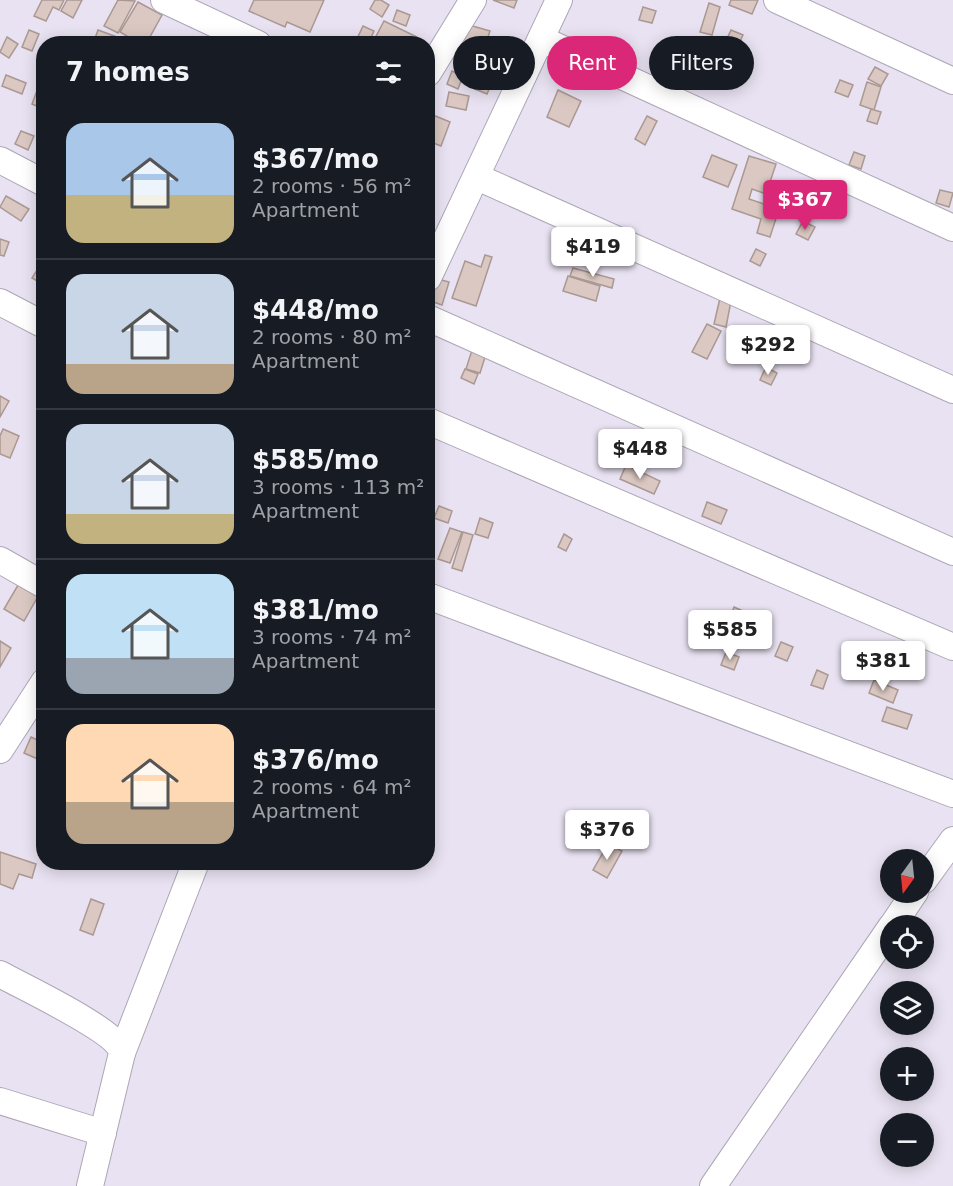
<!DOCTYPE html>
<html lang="en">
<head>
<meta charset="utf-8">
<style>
	body { margin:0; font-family:"DejaVu Sans",sans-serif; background:#20242c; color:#f1f3f6; height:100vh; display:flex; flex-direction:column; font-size:22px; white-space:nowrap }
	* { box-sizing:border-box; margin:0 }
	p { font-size:20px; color:#9ea1a6 }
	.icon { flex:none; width:33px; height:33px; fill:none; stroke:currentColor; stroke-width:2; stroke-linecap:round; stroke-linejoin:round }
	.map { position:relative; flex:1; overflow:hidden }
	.sheet { position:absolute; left:36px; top:36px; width:399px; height:834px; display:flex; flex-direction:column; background:#171b24; border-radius:24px; box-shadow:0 3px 15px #0003 }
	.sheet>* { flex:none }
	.hud { position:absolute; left:453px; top:36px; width:410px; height:54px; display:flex; gap:12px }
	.needle { width:39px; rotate:195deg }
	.tools { position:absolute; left:880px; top:849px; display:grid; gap:12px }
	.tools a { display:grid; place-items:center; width:54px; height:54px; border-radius:50%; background:#171b24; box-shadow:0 3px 15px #0003; font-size:30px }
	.price { position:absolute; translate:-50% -51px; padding:0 14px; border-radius:6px; background:#fff; color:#222; font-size:20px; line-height:39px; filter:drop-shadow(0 2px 3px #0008) }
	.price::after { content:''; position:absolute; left:50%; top:36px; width:18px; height:14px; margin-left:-9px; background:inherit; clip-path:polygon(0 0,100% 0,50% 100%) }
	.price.selected { background:#db2777; color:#fff }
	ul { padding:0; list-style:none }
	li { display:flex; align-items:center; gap:18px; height:150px; padding:0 30px }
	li+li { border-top:2px solid #363941 }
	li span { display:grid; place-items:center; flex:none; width:168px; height:120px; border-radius:18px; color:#555 }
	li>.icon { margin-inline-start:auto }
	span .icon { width:72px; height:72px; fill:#fffc; stroke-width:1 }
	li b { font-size:26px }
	h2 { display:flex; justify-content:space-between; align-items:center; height:72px; padding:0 30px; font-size:26px }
	.tag { padding:0 21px; border-radius:27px; background:#171b24; box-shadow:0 3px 15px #0003; font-size:21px; line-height:54px }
	.tag.selected { background:#db2777; color:#fff }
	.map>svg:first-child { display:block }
	.building { fill:#dbc8c2; stroke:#aa9893; stroke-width:1.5 }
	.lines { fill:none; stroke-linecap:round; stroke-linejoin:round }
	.minor-casing { stroke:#ada6b5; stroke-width:28 }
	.minor { stroke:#fff; stroke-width:26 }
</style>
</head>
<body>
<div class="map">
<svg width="953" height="1186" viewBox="0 0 953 1186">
	<rect width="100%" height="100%" fill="#e9e2f2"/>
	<!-- building -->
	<g class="building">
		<path d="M42,0H64L59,10L53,7L46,21L34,16Z"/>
		<path d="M67,0H82L73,18L61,11Z"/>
		<path d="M118,0L135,1L118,33L104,26Z"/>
		<path d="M254,0H324L310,32L287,22L285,27L249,11Z"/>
		<path d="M375,0H381L389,5L382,17L370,9Z"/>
		<path d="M493,0H517L514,8Z"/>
		<path d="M731,0H758L752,14L729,5Z"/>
		<path d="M138,2L162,15L146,44H140L120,32Z"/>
		<path d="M709,3L720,7L712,35L700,32Z"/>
		<path d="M643,7L656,11L652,23L639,20Z"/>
		<path d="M397,10L410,15L406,26L393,21Z"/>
		<path d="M384,21L417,37L413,44H372Z"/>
		<path d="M462,23L490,31L482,54L455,46Z"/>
		<path d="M363,26L374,31L368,44L357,39Z"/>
		<path d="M29,30L39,34L32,51L22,47Z"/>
		<path d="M98,30L136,44H93Z"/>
		<path d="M731,30L743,35L737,48L725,43Z"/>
		<path d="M7,37L18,44L9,58L0,52Z"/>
		<path d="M502,46L514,50L502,81L494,78L487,94L475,89L482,71L491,74Z"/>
		<path d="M875,67L888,74L881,86L868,79Z"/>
		<path d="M452,71L463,76L458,89L447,84Z"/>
		<path d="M6,75L26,83L22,94L2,86Z"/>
		<path d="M42,77L44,78V109L32,104Z"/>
		<path d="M840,80L853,85L848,97L835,92Z"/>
		<path d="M867,82L881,87L874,110L860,105Z"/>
		<path d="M558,90L581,101L569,127L547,117Z"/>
		<path d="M449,92L469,96L466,110L446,106Z"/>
		<path d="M871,109L881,112L877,124L867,121Z"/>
		<path d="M428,113L450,122L441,146L428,141Z"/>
		<path d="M647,116L657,121L645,145L635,139Z"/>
		<path d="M21,131L34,136L28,150L15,144Z"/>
		<path d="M854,152L865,156L861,169L849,165Z"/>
		<path d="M712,155L737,165L728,187L703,177Z"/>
		<path d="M749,156L776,164L766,194L752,189L749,199L779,209L770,237L757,233L761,219L732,209Z"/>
		<path d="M940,190L953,193L949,207L936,203Z"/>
		<path d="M6,196L29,209L21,221L0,207Z"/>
		<path d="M803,221L815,227L808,240L796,234Z"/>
		<path d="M0,239L9,242L4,256L0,255Z"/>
		<path d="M615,247L628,253L623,265L610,259Z"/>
		<path d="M756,249L766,254L760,266L750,261Z"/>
		<path d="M485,255L492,257L476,306L452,298L465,261L481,267Z"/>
		<path d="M44,259V285L32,278Z"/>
		<path d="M573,268L614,279L612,288L570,276Z"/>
		<path d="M568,276L600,286L596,301L563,291Z"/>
		<path d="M434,278L449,282L442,305L428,300Z"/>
		<path d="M720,298L731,301L726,327L714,324Z"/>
		<path d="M707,324L721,331L707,359L692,352Z"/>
		<path d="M473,347L487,351L480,373L466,369Z"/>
		<path d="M766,367L777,373L771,385L760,380Z"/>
		<path d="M465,369L478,374L474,384L461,378Z"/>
		<path d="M0,396L9,401L0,417Z"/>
		<path d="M3,429L19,436L10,458L0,454V436Z"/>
		<path d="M626,465L660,481L654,494L620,479Z"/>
		<path d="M707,502L727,510L721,524L702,516Z"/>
		<path d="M439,506L452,511L448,523L434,518Z"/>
		<path d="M480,518L493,523L488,538L475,534Z"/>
		<path d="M450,528L462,532L450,563L438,559Z"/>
		<path d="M463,532L473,535L462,571L452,568Z"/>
		<path d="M564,534L572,539L566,551L558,547Z"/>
		<path d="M21,580L41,591L24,621L4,609Z"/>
		<path d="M734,607L745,612L740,625L729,621Z"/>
		<path d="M755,622L766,626L760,647L748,644Z"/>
		<path d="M0,641L11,648L0,667Z"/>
		<path d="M781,642L793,647L787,661L775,656Z"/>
		<path d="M726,652L739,657L734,670L721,665Z"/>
		<path d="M817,670L828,675L823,689L811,685Z"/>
		<path d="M874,680L898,690L893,703L869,693Z"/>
		<path d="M887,707L912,715L907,729L882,721Z"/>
		<path d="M31,737L44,743V772L37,769L40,760L24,753Z"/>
		<path d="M608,844L622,851L607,878L593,870Z"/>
		<path d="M0,852L36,864L32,878L19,874L13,889L0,884Z"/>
		<path d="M91,899L104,904L93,935L80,930Z"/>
	</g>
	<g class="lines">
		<!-- minor casing -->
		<g class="minor-casing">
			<g id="minor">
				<path d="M164,0L258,44"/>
				<path d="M777,0L953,81"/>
				<path d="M541,39L953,228"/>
				<path d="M428,73L473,0"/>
				<path d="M0,160L44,183"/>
				<path d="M477,177L953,390"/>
				<path d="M428,278L559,0"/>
				<path d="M0,302L44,325"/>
				<path d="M428,318L953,552"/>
				<path d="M428,421L953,647"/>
				<path d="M0,560L44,585"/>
				<path d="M428,596L953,794"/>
				<path d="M0,750L44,682"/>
				<path d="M924,880L953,840"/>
				<path d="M892,926L915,892"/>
				<path d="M0,974C23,987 118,1031 122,1053L90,1186"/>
				<path d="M122,1053L196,862"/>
				<path d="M0,1101L103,1133"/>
				<path d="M713,1186L891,927"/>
			</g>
		</g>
		<!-- minor -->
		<use href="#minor" class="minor"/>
	</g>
</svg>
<div class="tools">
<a><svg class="needle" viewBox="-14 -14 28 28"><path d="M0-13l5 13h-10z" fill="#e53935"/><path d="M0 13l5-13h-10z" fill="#9ea1a6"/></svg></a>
<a><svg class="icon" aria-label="locate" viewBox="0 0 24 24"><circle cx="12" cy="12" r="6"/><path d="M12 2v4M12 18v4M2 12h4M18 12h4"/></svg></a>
<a><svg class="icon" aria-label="layers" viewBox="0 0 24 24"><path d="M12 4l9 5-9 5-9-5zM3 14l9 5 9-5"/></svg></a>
<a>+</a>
<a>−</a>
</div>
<b class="price selected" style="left:805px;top:231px">$367</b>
<b class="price" style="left:593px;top:278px">$419</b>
<b class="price" style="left:768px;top:376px">$292</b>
<b class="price" style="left:640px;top:480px">$448</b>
<b class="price" style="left:730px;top:661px">$585</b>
<b class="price" style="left:883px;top:692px">$381</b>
<b class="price" style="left:607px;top:861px">$376</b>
<div class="hud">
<a class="tag">Buy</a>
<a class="tag selected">Rent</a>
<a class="tag">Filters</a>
</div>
<section class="sheet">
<h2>7 homes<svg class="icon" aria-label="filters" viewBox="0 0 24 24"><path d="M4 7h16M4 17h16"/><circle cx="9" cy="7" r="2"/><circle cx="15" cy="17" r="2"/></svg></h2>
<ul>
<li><span style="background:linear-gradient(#a9c7e8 60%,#c2b280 0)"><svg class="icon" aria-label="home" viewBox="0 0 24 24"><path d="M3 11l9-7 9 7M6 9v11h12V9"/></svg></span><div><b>$367/mo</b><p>2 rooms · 56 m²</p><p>Apartment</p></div></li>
<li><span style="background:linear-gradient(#c9d6e8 75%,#b9a48a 0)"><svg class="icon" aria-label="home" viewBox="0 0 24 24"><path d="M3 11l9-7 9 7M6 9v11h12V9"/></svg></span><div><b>$448/mo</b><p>2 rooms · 80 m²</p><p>Apartment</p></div></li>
<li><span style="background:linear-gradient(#c9d6e8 75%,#c2b280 0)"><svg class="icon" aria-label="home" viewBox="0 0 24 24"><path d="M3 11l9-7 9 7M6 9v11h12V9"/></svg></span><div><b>$585/mo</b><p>3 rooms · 113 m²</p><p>Apartment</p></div></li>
<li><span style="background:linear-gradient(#bfe0f5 70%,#9aa5b1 0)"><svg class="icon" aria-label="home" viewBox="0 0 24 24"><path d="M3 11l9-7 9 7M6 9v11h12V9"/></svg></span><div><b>$381/mo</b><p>3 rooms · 74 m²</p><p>Apartment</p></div></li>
<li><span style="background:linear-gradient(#ffd9b3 65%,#b9a48a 0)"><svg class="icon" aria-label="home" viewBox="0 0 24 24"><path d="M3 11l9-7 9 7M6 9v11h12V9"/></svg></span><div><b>$376/mo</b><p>2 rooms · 64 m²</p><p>Apartment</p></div></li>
</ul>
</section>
</div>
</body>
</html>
